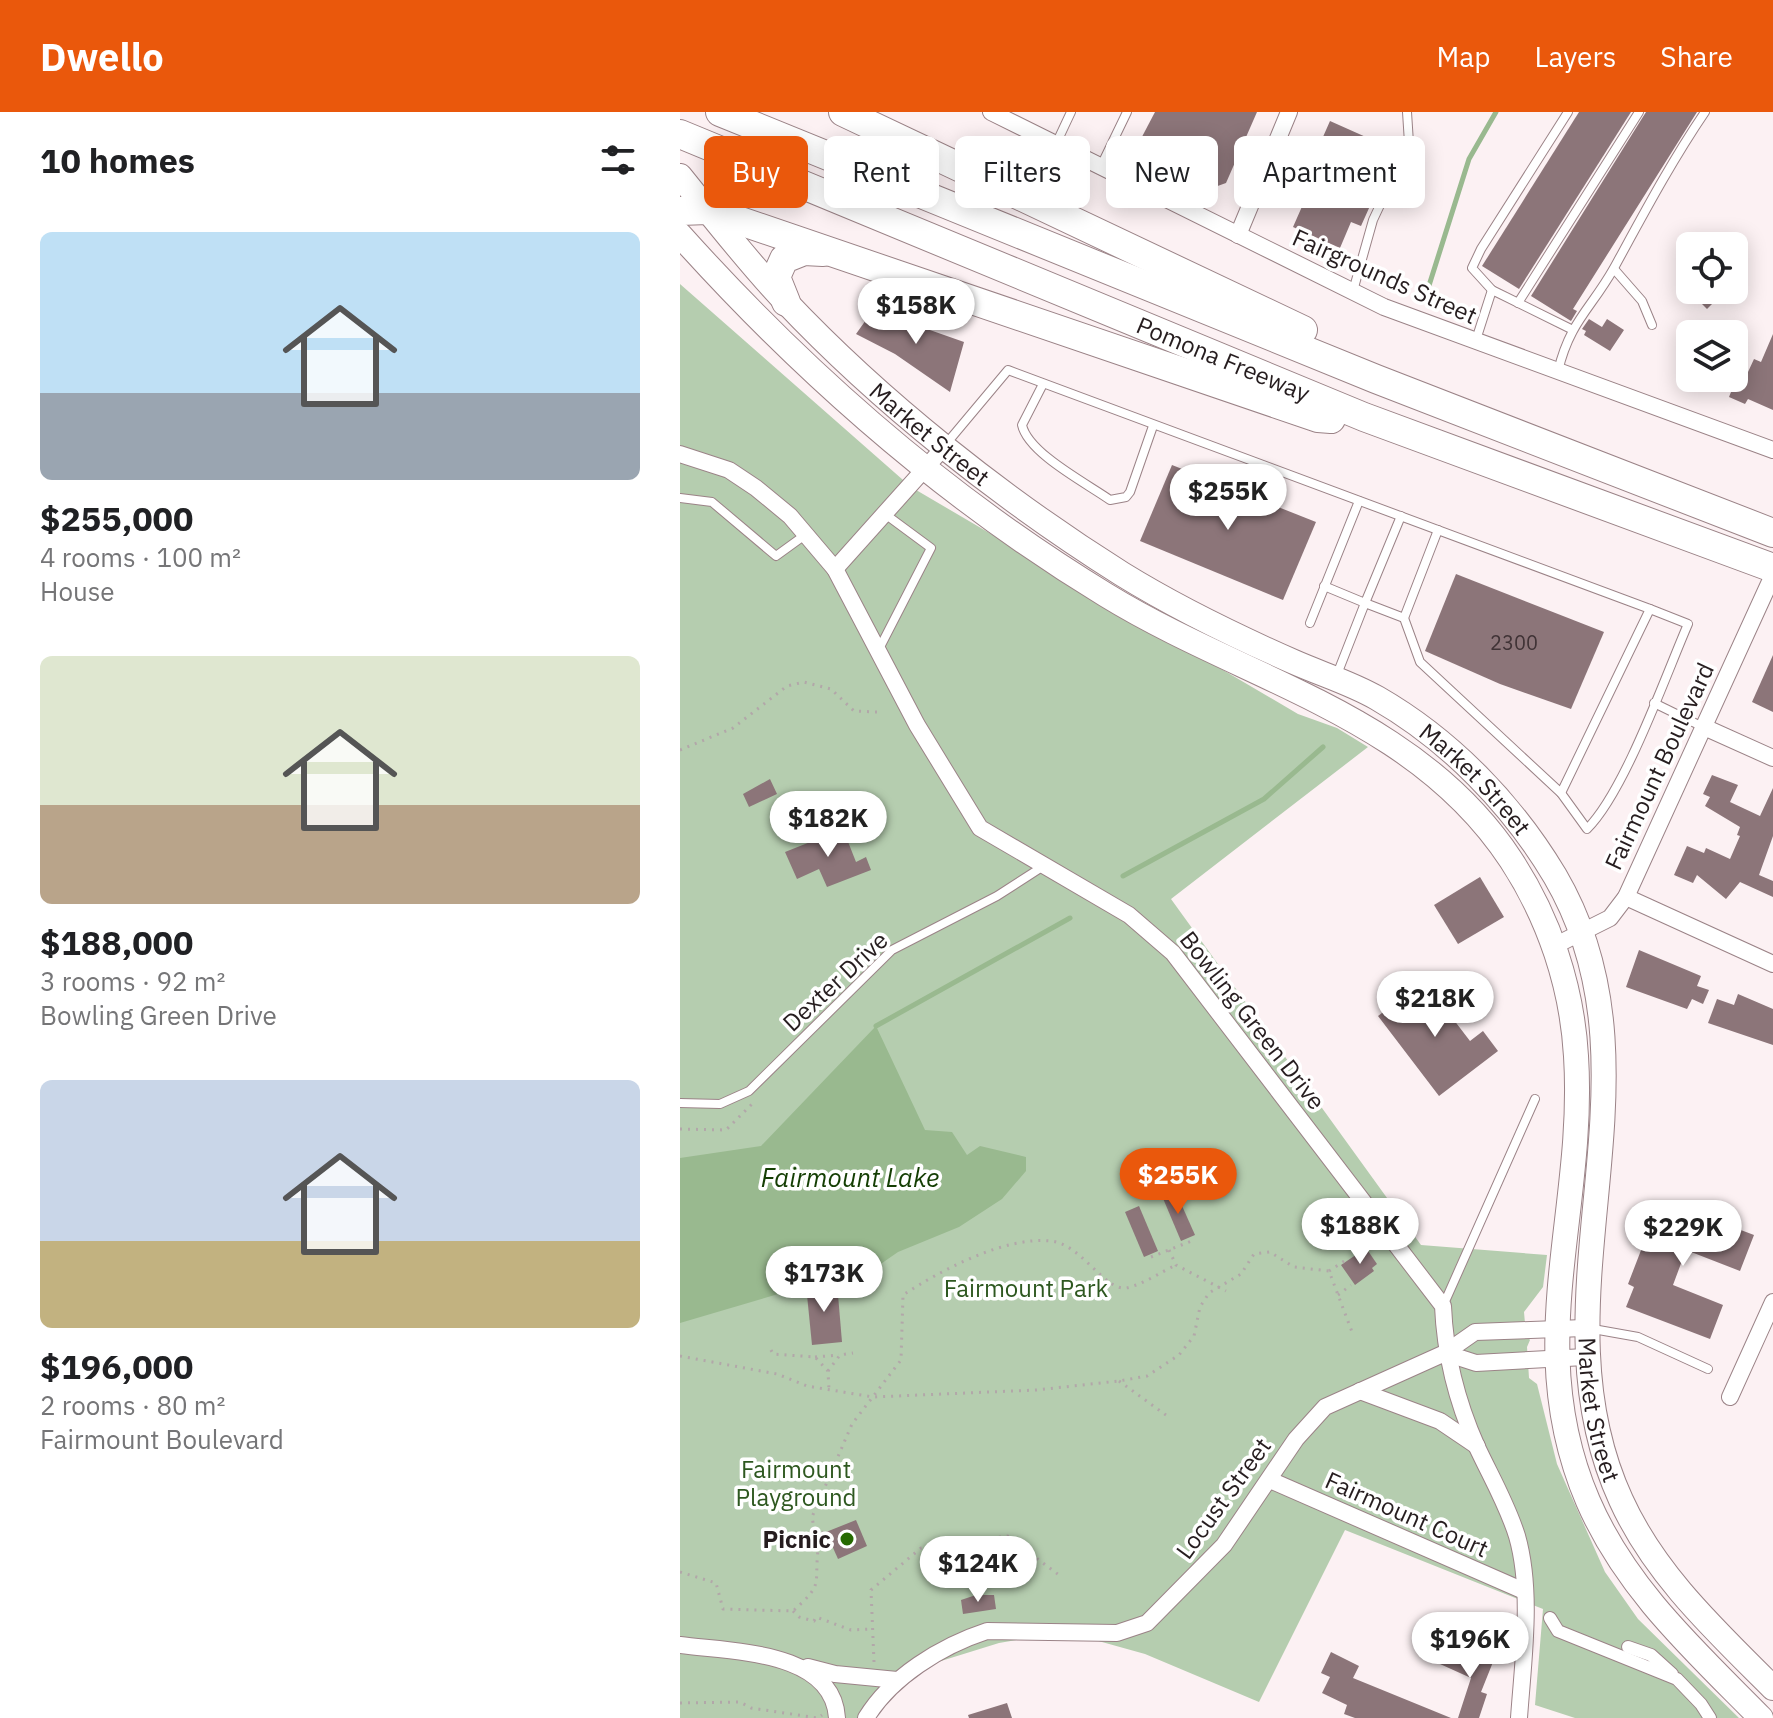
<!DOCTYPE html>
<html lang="en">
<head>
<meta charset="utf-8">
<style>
	body { margin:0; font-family:"IBM Plex Sans",sans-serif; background:#f2f2f2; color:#202124; height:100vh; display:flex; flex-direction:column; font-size:30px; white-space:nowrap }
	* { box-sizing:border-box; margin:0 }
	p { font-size:26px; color:#757577 }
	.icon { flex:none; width:44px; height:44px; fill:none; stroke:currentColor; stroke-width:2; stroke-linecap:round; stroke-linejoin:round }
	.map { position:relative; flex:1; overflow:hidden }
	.drawer { display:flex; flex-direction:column; background:#fff; width:680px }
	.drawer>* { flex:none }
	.guide { position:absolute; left:24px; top:24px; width:760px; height:72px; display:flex; gap:16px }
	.fabs { position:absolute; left:996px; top:120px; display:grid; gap:16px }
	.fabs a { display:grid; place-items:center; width:72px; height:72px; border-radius:12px; background:#fff; box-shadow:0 4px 20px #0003; font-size:40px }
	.price { position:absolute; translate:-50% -68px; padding:0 18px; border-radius:28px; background:#fff; color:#222; font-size:26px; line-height:52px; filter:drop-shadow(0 2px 4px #0008) }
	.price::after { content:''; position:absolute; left:50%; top:48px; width:24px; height:18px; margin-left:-12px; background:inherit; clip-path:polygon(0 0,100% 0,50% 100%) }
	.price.active { background:#ea580c; color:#fff }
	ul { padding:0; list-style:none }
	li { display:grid; align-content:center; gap:16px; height:424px; padding:0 40px }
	li span { display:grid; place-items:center; height:248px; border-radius:12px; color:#555 }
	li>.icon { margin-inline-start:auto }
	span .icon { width:144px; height:144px; fill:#fffc; stroke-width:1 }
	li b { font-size:34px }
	h2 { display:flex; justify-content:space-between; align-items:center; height:96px; padding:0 40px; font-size:34px }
	.tag { padding:0 28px; border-radius:12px; background:#fff; box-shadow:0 4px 20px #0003; font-size:28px; line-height:72px }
	.tag.active { background:#ea580c; color:#fff }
	header { display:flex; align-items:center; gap:48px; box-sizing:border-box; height:112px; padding:0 40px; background:#ea580c; color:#fff }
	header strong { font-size:38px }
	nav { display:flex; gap:44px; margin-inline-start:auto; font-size:28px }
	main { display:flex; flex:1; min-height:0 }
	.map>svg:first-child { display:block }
	.green { fill:#b5cdaf }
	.water { fill:#99b98f }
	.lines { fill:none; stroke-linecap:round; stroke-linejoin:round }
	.stream { stroke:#99b98f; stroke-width:5 }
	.building { fill:#8c7579 }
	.service-casing { stroke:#9b8387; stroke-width:10 }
	.pedestrian-casing { stroke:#9b8387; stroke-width:14 }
	.minor-casing { stroke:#9b8387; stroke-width:18 }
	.primary-casing { stroke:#9b8387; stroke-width:26 }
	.motorway-casing { stroke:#9b8387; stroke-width:30 }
	.path { stroke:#b2a7a9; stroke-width:3; stroke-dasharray:2 6; stroke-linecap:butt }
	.service { stroke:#fff; stroke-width:8 }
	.pedestrian { stroke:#fff; stroke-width:12 }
	.minor { stroke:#fff; stroke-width:16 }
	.primary { stroke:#fff; stroke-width:24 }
	.motorway { stroke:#fff; stroke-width:28 }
	.poi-dot { fill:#266a01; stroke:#fff; stroke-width:3 }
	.labels { text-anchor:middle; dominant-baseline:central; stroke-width:7; stroke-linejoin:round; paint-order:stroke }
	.number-label { font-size:20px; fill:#403336 }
	.street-label { font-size:24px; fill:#261d1f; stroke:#fff }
	.park-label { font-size:24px; fill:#2e5820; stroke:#fff }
	.poi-label { font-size:24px; font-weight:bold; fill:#261d1f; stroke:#fff; text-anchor:end }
	.water-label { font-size:26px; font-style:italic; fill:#143e03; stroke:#fff }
</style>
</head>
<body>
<header>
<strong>Dwello</strong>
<nav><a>Map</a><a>Layers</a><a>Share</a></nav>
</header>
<main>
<section class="drawer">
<h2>10 homes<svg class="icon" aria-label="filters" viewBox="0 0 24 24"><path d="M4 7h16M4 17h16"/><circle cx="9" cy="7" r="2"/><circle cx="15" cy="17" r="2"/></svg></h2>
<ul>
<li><span style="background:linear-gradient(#bfe0f5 65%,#9aa5b1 0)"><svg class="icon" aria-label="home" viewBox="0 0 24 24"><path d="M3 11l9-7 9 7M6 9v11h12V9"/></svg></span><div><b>$255,000</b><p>4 rooms · 100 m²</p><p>House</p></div></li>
<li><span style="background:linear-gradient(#dfe7d0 60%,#b9a48a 0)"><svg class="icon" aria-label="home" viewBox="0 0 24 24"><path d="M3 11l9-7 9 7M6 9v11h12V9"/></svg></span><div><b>$188,000</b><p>3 rooms · 92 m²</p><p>Bowling Green Drive</p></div></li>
<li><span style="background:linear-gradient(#c9d6e8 65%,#c2b280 0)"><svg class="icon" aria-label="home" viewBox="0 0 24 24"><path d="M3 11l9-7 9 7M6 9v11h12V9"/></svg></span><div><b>$196,000</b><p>2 rooms · 80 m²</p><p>Fairmount Boulevard</p></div></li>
</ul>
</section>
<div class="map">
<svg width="1093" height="1606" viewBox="0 0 1093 1606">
	<rect width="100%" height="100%" fill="#fcf1f3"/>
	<!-- green -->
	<path class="green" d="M0,172L231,375L618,602L657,616L688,635L491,787L741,1133L867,1143L863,1175L844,1200L846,1223L850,1228L847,1235L849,1266L857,1272L877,1352L925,1460L958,1507L1059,1606H895L855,1593L863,1497L665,1418L579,1590L465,1542L404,1525L360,1524L319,1531L232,1558L188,1606H0Z"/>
	<!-- water -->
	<path class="water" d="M196,914L245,1018L272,1020L287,1043L300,1034L346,1045V1059L322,1087L279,1115L218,1140L192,1158L162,1170L161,1165L122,1169V1175L0,1211V1046L81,1034Z"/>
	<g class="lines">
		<!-- stream -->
		<g class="stream">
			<path d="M746,183L789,47L816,0"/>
			<path d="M443,764L584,687L643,635"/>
			<path d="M196,914L390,806"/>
		</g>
	</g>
	<!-- building -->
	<g class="building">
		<path d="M475,0H577L546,71L532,76L454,40Z"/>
		<path d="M899,0H951L839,177L802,154Z"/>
		<path d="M966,0H1017L893,197L897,199L891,209L851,184Z"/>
		<path d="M650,9L715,38L681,114L671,110L660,136L613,115L624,90L616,86Z"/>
		<path d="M1008,178H1046L1027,197Z"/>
		<path d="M193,198L284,230L270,280L215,242L176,222Z"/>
		<path d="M909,207L922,215L927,207L944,218L930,239L904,223L906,219L902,217Z"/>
		<path d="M1093,222V298L1068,287L1065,292L1049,285L1055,270L1062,273L1074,247L1081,250Z"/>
		<path d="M492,353L636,410L603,488L460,429Z"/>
		<path d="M776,462L924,520L891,597L820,572L745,539Z"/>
		<path d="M1093,543V600L1072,590Z"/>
		<path d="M1032,663L1058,673L1050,690L1080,704L1093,676V724L1079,763L1093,769V785L1060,770L1046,787L1017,763L1013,771L994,763L1007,734L1024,741L1026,736L1050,747L1060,724L1057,723L1060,715L1025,694L1030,685L1023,682Z"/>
		<path d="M90,667L97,682L69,695L63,682Z"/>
		<path d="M163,717L176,750L186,745L191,758L147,775L139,757L117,767L105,740Z"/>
		<path d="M800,765L824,805L778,832L754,793Z"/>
		<path d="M959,838L1021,864L1017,874L1029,878L1023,892L1012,887L1007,897L946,875Z"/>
		<path d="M744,869L790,929L803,919L818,939L759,984L698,904Z"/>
		<path d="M1058,882L1093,897V933L1028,911L1037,887L1054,893Z"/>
		<path d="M495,1078L515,1123L501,1129L482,1084Z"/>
		<path d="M992,1092L1074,1123L1060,1159L1006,1138L993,1173L1043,1193L1030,1227L946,1195L954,1175L948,1172L975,1102L987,1106Z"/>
		<path d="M459,1094L478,1139L464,1145L445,1100Z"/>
		<path d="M686,1136L697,1152L692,1156L694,1159L675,1173L661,1153Z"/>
		<path d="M157,1171L162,1230L132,1233L126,1173Z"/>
		<path d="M176,1408L187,1434L158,1447L146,1420Z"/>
		<path d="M296,1483H314L316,1497L283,1502L281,1488Z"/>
		<path d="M766,1538L785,1546L788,1540L813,1550L801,1580L807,1582L799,1606H778L791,1566L760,1552Z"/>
		<path d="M651,1540L679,1554L673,1566L771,1606H675L664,1602L667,1593L642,1581L650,1565L641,1561Z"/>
		<path d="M327,1591L332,1606H289L288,1603Z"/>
	</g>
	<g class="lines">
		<!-- service casing -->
		<g class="service-casing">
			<g id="service">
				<path d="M376,32L391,0"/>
				<path d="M421,54L447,0"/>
				<path d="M934,157L962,189L972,213"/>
				<path d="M812,178L792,156L801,137L888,0"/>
				<path d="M673,179L693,108L729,31L727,0"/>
				<path d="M838,191L959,0"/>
				<path d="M795,231L812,178L891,217"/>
				<path d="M878,259C890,209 911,197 934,156C963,103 991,50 1025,0"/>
				<path d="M363,272L342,313C348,341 406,371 430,388L446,385L450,380L473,314"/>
				<path d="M266,332L328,258L970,497L881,681L740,550L724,506L685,491L656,565"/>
				<path d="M0,386L32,390L96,444L125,423"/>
				<path d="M644,474L685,491L721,404"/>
				<path d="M724,506L758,418"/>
				<path d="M630,511L679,389"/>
				<path d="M199,537L251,436L205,402"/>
				<path d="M974,591L1023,615"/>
				<path d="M881,681L907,717C945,679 985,565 1008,512L970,497"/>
				<path d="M0,991L40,992L69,979L212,838L317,784L362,755"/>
				<path d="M763,1194L855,987"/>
				<path d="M913,1217L958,1225L1028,1257"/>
			</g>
		</g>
		<!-- pedestrian casing -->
		<g class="pedestrian-casing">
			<g id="pedestrian">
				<path d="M870,1506L878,1519L997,1567L1021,1592L1030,1606"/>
				<path d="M948,1535L971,1543L992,1562"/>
			</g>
		</g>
		<!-- minor casing -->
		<g class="minor-casing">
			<g id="minor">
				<path d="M311,0L704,195L1093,338"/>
				<path d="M558,123L609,0"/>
				<path d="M0,342L49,358L76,376L110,404L155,457L237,613L300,716L449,803L493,841L763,1194C765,1243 777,1290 797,1335C811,1365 827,1392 837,1424C853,1480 843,1548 839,1606"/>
				<path d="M155,457L266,333"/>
				<path d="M1024,615L1093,646"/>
				<path d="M946,785L1093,852"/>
				<path d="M874,834L930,806L946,785L1093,463"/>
				<path d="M765,1241L796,1251L905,1245"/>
				<path d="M680,1279L760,1309L797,1334"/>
				<path d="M1050,1285L1093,1190"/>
				<path d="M590,1368L844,1479"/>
				<path d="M0,1533C50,1540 153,1538 157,1606"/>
				<path d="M128,1555L155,1562L217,1568"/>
				<path d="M186,1606C211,1565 261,1534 307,1519L437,1521L467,1511L544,1433L616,1327L645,1295L765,1241L795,1220L904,1216"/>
			</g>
		</g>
		<!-- primary casing -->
		<g class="primary-casing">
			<g id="primary">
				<path id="s1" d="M0,64C34,106 67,149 104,188C201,291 323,387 442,462C497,496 555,524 614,550C641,562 671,571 697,586C770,628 832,692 875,764C993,965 847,1184 941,1388C975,1463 1036,1519 1093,1576"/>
				<path d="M0,123C124,261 268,387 426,483C566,569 736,603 831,748C869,806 892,874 896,944C906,1100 841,1233 908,1389C946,1477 1015,1539 1081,1606"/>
			</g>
		</g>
		<!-- motorway casing -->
		<g class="motorway-casing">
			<g id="motorway">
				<path d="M40,0L696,267L1093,421"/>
				<path d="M163,0L623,218"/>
				<path id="s2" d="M0,22L684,305L1093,456"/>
				<path d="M0,99L28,98L638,306L651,307"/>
				<path d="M106,190L96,165L104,147L124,139L143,140"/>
			</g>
		</g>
		<!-- path -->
		<g class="path">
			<path d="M0,638L53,616L107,574L124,570L151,577L174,599L197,600"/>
			<path d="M0,1017L46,1018L73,991"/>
			<path d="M489,1138L496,1153L546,1179"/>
			<path d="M471,1145L514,1128"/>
			<path d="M649,1159L666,1148"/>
			<path d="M658,1183L671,1173"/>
			<path d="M91,1238L93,1242L135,1245L148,1259L149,1278"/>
			<path d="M0,1244L97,1262L127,1274L193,1285L356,1278L439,1269L467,1264L499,1243L514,1224L520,1195L529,1181L561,1162L574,1142L590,1140L614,1155L649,1159L672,1220"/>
			<path d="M135,1245L159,1243"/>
			<path d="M148,1259L160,1243L173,1241"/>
			<path d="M439,1269L490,1306"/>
			<path d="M0,1460L36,1471L43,1497L113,1499C144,1471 134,1475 138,1438L144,1434L142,1420L134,1416L132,1405L172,1312L221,1248L223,1183C260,1159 324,1124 371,1129C401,1132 425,1179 446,1176C462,1173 481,1160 496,1153"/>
			<path d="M113,1499L119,1505L134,1509L136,1505L171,1518L191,1517"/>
			<path d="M194,1550L191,1478L241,1436L327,1424L346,1430L355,1445L379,1463"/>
			<path d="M0,1591L60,1590L71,1596L138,1606L142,1603"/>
		</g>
		<!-- service -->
		<use href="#service" class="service"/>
		<!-- pedestrian -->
		<use href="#pedestrian" class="pedestrian"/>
		<!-- minor -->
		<use href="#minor" class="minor"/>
		<!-- primary -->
		<use href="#primary" class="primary"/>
		<!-- motorway -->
		<use href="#motorway" class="motorway"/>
	</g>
	<!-- markers -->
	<circle class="poi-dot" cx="167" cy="1427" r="8"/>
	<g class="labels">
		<!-- number labels -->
		<g class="number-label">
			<text x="834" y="530">2300</text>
		</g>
		<!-- street labels -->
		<g class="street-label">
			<text transform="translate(705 164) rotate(24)">Fairgrounds Street</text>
			<text stroke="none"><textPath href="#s2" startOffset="588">Pomona Freeway</textPath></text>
			<text stroke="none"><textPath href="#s1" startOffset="360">Market Street</textPath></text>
			<text transform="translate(979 654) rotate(-65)">Fairmount Boulevard</text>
			<text stroke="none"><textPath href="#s1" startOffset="1010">Market Street</textPath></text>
			<text transform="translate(155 869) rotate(-43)">Dexter Drive</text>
			<text transform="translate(573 908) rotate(52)">Bowling Green Drive</text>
			<text stroke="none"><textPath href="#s1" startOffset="1680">Market Street</textPath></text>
			<text transform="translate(543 1386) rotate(-54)">Locust Street</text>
			<text transform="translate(727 1402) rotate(24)">Fairmount Court</text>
		</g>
		<!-- park labels -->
		<g class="park-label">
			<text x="346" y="1176">Fairmount Park</text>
			<text x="116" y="1357">Fairmount<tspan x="116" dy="28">Playground</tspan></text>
		</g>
		<!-- poi labels -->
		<g class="poi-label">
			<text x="151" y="1427">Picnic</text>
		</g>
		<!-- water labels -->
		<g class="water-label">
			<text x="170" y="1065">Fairmount Lake</text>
		</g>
	</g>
</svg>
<div class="fabs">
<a><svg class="icon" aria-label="locate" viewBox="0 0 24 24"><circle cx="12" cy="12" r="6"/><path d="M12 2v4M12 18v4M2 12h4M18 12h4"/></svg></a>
<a><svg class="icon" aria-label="layers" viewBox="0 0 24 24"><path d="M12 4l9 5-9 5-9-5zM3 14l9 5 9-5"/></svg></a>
</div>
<b class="price" style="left:236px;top:234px">$158K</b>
<b class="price" style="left:548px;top:420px">$255K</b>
<b class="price" style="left:148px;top:747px">$182K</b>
<b class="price" style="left:755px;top:927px">$218K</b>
<b class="price active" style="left:498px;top:1104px">$255K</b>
<b class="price" style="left:680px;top:1154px">$188K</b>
<b class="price" style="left:1003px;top:1156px">$229K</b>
<b class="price" style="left:144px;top:1202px">$173K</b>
<b class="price" style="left:298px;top:1492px">$124K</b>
<b class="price" style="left:790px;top:1568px">$196K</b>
<div class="guide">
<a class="tag active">Buy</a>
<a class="tag">Rent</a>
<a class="tag">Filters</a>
<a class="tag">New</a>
<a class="tag">Apartment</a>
</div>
</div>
</main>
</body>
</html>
